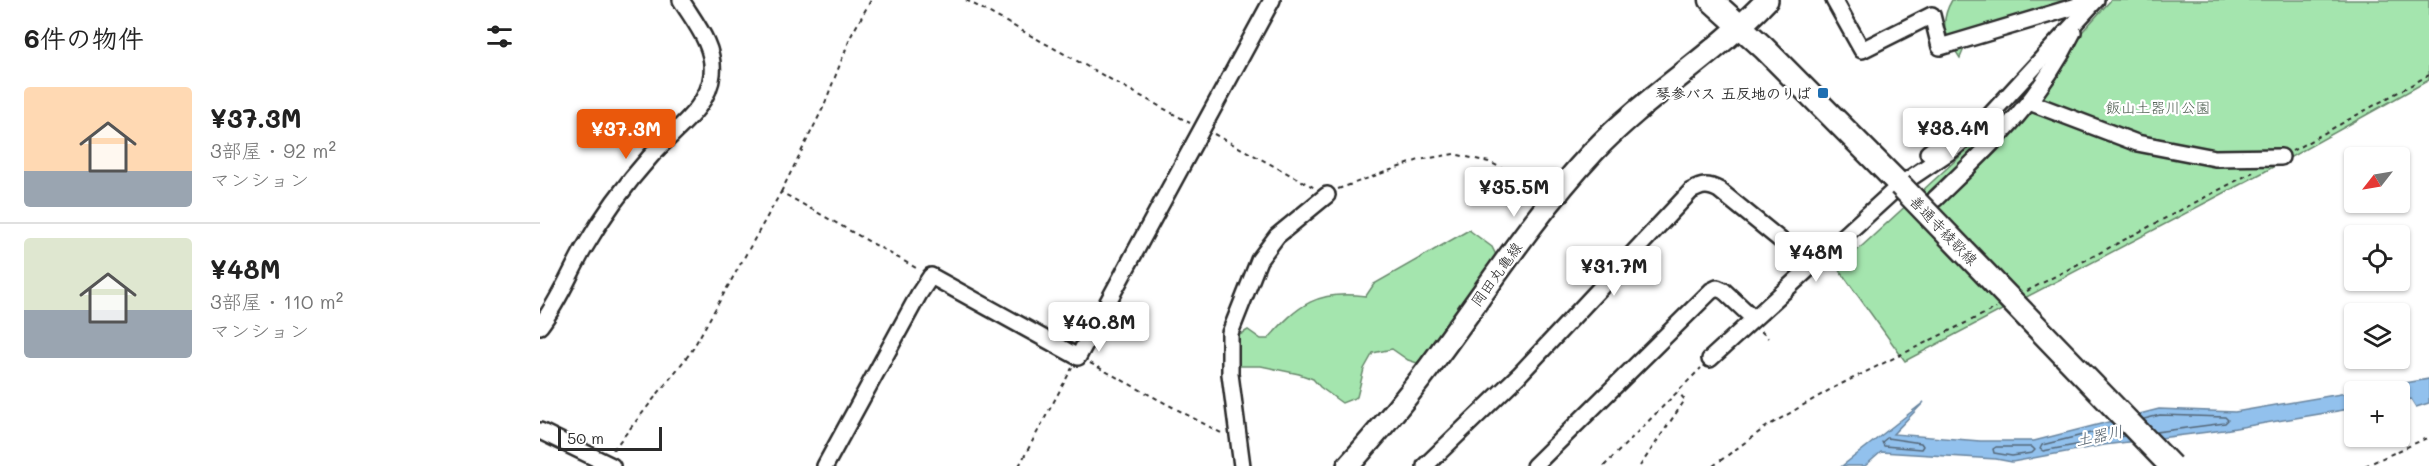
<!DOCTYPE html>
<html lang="ja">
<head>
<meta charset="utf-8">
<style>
	body { margin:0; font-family:Mali,"Klee One",sans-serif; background:#f2f2f2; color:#222; height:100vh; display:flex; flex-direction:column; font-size:22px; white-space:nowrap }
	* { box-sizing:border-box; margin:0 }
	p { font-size:20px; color:#767676 }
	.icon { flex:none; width:33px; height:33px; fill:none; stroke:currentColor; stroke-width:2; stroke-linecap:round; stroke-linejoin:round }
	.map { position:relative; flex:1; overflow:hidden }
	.panel { display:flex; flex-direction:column; background:#fff; width:540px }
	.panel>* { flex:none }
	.needle { width:39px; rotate:239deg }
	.buttons { position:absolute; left:1804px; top:147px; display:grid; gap:12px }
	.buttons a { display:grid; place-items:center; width:66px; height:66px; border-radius:6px; background:#fff; box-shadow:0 2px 4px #0004; font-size:30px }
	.scale { position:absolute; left:18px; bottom:15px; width:104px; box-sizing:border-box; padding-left:6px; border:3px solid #2b2b2b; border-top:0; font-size:16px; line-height:21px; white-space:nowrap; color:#2b2b2b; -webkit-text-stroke:4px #fff; paint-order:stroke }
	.price { position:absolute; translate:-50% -51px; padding:0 14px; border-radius:6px; background:#fff; color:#222; font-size:20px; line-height:39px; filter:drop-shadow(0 2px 3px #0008) }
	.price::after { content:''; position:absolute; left:50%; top:36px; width:18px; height:14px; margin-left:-9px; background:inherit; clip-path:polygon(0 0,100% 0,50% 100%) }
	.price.active { background:#ea580c; color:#fff }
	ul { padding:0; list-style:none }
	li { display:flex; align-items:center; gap:18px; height:150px; padding:0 24px }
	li+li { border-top:2px solid #e0e0e0 }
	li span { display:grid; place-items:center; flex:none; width:168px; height:120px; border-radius:6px; color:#555 }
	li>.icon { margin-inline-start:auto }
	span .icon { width:72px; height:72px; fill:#fffc; stroke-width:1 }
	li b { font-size:26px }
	h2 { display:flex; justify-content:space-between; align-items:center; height:72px; padding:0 24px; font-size:26px }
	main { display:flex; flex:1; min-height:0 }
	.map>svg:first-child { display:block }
	.green { fill:#a4e5ae; stroke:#68886c; stroke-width:1.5 }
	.water { fill:#92c1ed; stroke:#69859f; stroke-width:1.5 }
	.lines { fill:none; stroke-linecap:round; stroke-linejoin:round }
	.shore { stroke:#546779; stroke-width:1.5 }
	.minor-casing { stroke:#2b2b2b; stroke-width:20 }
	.secondary-casing { stroke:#2b2b2b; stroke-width:26 }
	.primary-casing { stroke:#2b2b2b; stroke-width:27 }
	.path { stroke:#2b2b2b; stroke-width:2; stroke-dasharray:4.5 4.5; stroke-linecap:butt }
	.minor { stroke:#fff; stroke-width:15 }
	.secondary { stroke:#fff; stroke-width:21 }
	.primary { stroke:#fff; stroke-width:22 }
	.primary-bridge-casing { stroke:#2b2b2b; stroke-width:27; stroke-linecap:butt }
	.primary-bridge { stroke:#fff; stroke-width:22 }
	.poi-dot { fill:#1f6fb2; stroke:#fff; stroke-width:2 }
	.labels { text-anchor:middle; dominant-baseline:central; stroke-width:4.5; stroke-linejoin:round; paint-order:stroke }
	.poi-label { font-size:15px; font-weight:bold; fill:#2b2b2b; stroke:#fff; text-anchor:end }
	.park-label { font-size:15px; fill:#495a4c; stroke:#fff }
	.street-label { font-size:15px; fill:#2b2b2b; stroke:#fff }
	.water-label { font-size:16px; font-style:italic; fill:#4a5865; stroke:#fff }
</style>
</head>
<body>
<main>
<section class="panel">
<h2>6件の物件<svg class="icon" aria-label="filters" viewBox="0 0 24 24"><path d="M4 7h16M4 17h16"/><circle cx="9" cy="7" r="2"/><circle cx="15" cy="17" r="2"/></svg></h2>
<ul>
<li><span style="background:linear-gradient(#ffd9b3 70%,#9aa5b1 0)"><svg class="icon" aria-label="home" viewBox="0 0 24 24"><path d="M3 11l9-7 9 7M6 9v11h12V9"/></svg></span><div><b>¥37.3M</b><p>3部屋 · 92 m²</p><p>マンション</p></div></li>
<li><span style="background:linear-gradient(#dfe7d0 60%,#9aa5b1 0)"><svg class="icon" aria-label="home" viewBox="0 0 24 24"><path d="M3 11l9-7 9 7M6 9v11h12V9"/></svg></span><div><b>¥48M</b><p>3部屋 · 110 m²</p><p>マンション</p></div></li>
</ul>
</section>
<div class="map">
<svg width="1889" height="466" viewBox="0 0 1889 466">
	<rect width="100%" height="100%" fill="#fff"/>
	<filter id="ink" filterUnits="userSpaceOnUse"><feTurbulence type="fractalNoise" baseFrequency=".0167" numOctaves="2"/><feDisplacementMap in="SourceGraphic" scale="12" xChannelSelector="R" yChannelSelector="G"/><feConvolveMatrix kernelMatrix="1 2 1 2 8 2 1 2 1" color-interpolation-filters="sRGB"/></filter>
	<g filter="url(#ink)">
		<!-- green -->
		<g class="green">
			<path d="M1412,0H1525L1513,9L1429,37L1420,58C1406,37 1398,24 1412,0Z"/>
			<path d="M1571,0H1889V80L1724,172L1365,361L1298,268L1477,104Z"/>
			<path d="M929,230L952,247L958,259L896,344L877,363L868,360L852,349L833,353L824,369L817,397L802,403L780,387L773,379L759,374L721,366H691V340L708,330L721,339H728C759,304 777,290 826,296L834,284Z"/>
		</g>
		<!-- water -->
		<path class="water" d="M1889,379V403L1876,407L1871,399L1860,401V392H1815V408L1684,430L1564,445L1472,462L1456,459L1341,452L1325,466H1302L1384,402L1353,434L1440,441H1494L1619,409L1695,412Z"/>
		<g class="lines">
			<!-- shore -->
			<g class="shore">
				<path d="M1604,419L1620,415L1685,417L1688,420L1685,423L1616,432"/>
				<path d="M1575,427L1502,445L1500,449L1503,451L1584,436"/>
				<path d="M1347,438L1381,443L1383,446L1381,449L1344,446L1342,442Z"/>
				<path d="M1456,447H1492L1495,450L1492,453L1472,456L1454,453L1453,449Z"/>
			</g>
			<!-- minor casing -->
			<g class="minor-casing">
				<g id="minor">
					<path d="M1294,0L1322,50L1392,15L1400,47L1554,1"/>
					<path d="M1489,102L1597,143L1675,158L1741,157"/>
					<path d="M1388,153L1425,126"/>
					<path d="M1395,199C1450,146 1499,102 1533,32"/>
					<path d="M0,326C19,301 28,277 43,250C62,217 85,185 110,157C131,132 169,109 172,74C175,46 155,23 141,0"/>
					<path d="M1170,359L1360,185L1412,150L1440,126L1556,0"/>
					<path d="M0,431L72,466"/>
					<path d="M285,466L379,294L391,276L538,357L732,0"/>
					<path d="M702,466L690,374V333L719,260L737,236L787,195"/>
					<path d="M885,466L979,375L1151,191C1162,185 1168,184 1179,190L1271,265"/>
					<path d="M994,466L1171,291L1177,288L1184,291L1213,318"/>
				</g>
			</g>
			<!-- secondary casing -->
			<g class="secondary-casing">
				<path id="secondary" d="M808,466C840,430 871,393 899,354C949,286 995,214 1053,152C1107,95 1174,56 1227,0"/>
			</g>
			<!-- primary casing -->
			<g class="primary-casing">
				<path id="primary" d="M1171,0L1224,48L1360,185"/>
			</g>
			<!-- path -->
			<g class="path">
				<path d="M426,0L650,123"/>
				<path d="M674,134L775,188"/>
				<path d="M1752,151L1889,75"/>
				<path d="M798,189L879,160L914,154L949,162L974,174L997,191"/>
				<path d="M241,192L283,108L311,36L331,0"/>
				<path d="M1487,291L1713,172"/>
				<path d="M1221,331L1228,338"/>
				<path d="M550,363L683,434"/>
				<path d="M73,450L151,352L241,192L378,269"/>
				<path d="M479,466L532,368"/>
				<path d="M1064,466L1161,368"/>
				<path d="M1100,466L1145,400L1138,392"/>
				<path d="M1173,466L1226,427L1291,389L1456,308"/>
				<path d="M1825,466L1889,437"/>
			</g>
			<!-- minor -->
			<use href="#minor" class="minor"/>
			<!-- secondary -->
			<use href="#secondary" class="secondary"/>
			<!-- primary -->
			<use href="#primary" class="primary"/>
			<!-- primary-bridge casing -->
			<g class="primary-bridge-casing">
				<path id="primary-bridge" d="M1360,185L1631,466"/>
			</g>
			<!-- primary-bridge -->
			<use href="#primary-bridge" class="primary-bridge"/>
		</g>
	</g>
	<!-- markers -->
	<rect class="poi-dot" x="1277" y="87" width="12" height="12" rx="3"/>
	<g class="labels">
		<!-- poi labels -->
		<g class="poi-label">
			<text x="1271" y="93">琴参バス 五反地のりば</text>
		</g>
		<!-- park labels -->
		<g class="park-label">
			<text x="1618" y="107">飯山土器川公園</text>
		</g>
		<!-- street labels -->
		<g class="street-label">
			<text transform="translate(1404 230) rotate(46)">善通寺綾歌線</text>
			<text transform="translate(956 274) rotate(-54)">岡田丸亀線</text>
		</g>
		<!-- water labels -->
		<g class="water-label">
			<text transform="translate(1559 435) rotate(-12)">土器川</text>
		</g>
	</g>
</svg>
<div class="buttons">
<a><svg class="needle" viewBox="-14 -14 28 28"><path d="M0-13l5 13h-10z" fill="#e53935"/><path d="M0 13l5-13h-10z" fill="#767676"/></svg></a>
<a><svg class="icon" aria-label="locate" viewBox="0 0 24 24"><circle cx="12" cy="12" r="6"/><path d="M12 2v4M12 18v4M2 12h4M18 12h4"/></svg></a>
<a><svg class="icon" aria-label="layers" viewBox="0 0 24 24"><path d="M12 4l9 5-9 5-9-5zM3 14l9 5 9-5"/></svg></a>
<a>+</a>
</div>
<div class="scale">50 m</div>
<b class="price" style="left:1413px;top:159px">¥38.4M</b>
<b class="price active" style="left:86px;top:160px">¥37.3M</b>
<b class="price" style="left:974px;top:218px">¥35.5M</b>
<b class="price" style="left:1276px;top:283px">¥48M</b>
<b class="price" style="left:1074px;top:297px">¥31.7M</b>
<b class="price" style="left:559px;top:353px">¥40.8M</b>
</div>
</main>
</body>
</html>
